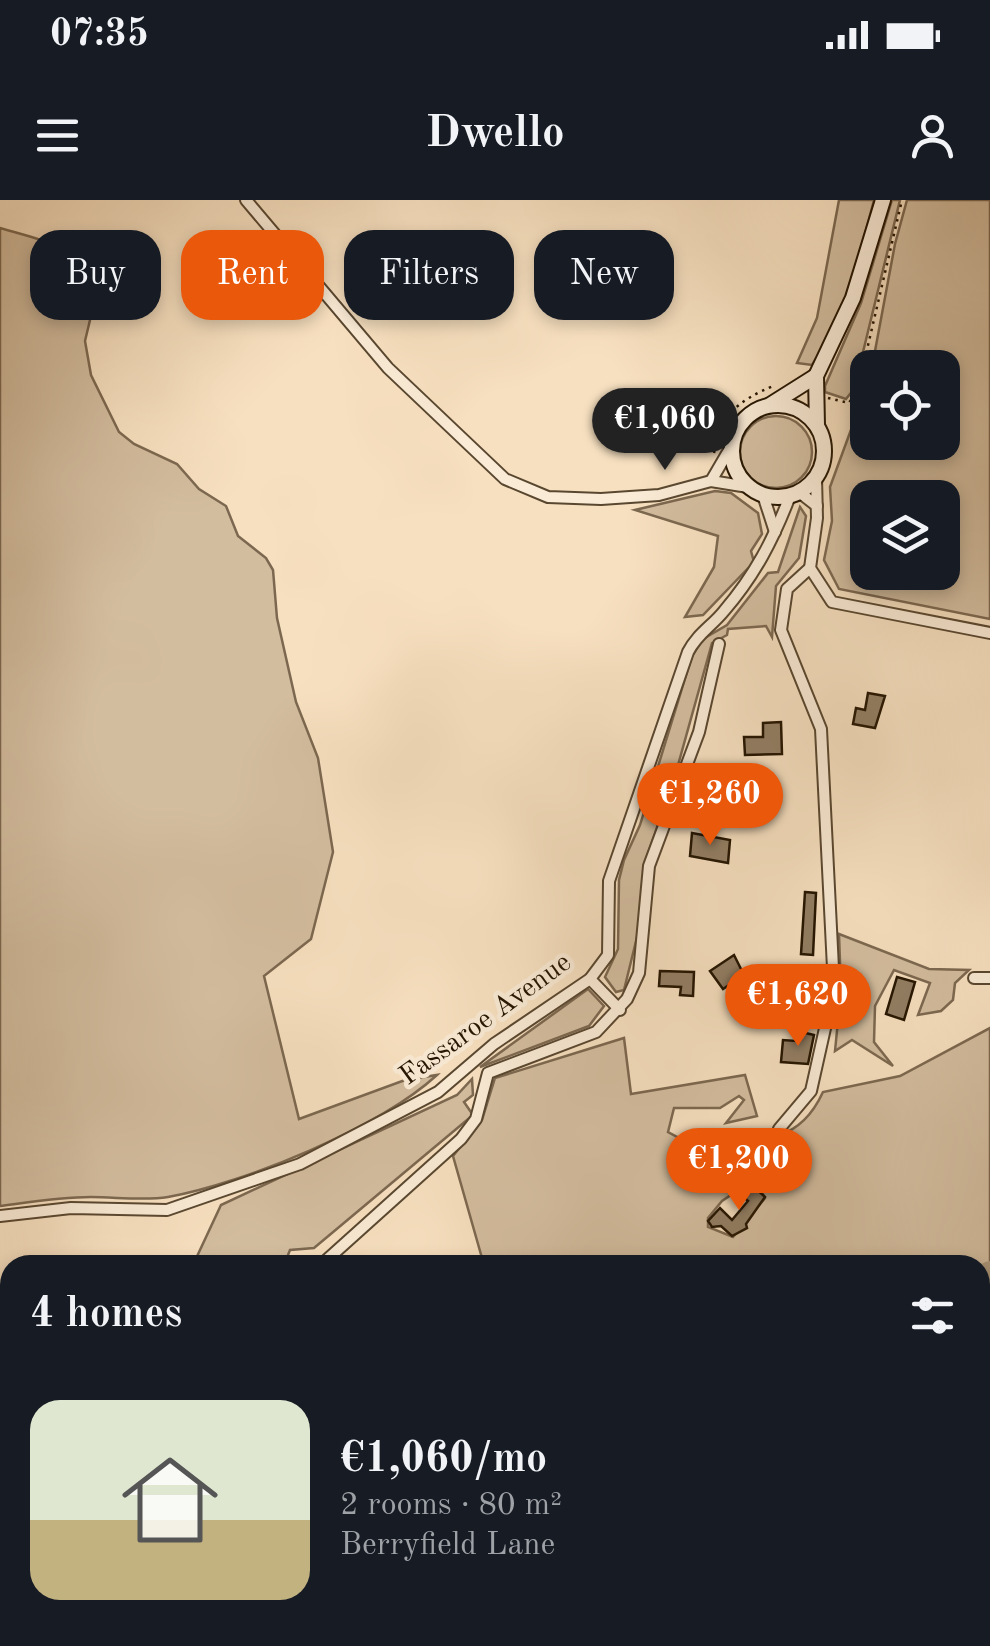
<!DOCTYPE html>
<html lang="en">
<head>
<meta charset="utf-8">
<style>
	body { margin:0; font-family:"Old Standard TT",serif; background:#242831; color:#f1f3f6; height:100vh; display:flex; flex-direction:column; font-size:38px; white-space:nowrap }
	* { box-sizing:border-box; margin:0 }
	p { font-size:32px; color:#9ea1a6 }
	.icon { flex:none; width:55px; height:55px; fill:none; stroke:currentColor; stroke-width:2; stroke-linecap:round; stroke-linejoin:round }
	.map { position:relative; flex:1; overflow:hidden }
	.sheet { position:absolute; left:0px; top:1055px; width:990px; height:392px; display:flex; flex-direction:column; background:#171b24; border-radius:30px 30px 0 0; box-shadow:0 5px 15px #0003 }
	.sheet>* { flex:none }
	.banner { position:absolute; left:30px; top:30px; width:930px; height:90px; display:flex; gap:20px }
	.tools { position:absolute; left:850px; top:150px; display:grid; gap:20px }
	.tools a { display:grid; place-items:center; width:110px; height:110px; border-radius:20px; background:#171b24; box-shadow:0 5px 15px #0003; font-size:50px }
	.price { position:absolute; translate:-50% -85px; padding:0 22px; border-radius:35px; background:#ea580c; color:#fff; font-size:32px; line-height:65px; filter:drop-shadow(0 2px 5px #0008) }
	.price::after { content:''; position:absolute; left:50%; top:60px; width:30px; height:22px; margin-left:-15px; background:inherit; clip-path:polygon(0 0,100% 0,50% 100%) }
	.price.current { background:#222; color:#fff }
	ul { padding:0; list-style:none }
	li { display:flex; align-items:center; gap:30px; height:250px; padding:0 30px }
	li+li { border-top:2px solid #363941 }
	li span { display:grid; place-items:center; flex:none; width:280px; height:200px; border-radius:30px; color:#555 }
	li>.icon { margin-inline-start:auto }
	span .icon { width:120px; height:120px; fill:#fffc; stroke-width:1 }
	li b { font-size:42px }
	h2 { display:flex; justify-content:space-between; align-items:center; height:120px; padding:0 30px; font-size:42px }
	.pill { padding:0 35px; border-radius:30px; background:#171b24; box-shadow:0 5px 15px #0003; font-size:35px; line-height:90px }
	.pill.current { background:#ea580c; color:#fff }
	.status { display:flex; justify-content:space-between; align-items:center; height:70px; padding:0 50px; background:#171b24; direction:ltr }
	.status svg { height:28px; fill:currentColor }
	header { display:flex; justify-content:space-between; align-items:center; height:130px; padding:0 30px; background:#171b24; font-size:45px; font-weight:800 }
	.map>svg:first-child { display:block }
	.green { fill:#d3bd9f; stroke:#7c6850; stroke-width:2.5; fill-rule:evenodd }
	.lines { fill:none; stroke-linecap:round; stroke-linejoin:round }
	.river { stroke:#af9b7f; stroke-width:22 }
	.building { fill:#927e64; stroke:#241400; stroke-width:2.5 }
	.street-casing { stroke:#594730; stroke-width:14 }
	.secondary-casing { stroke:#241400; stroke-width:18 }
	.path { stroke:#241400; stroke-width:2.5; stroke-dasharray:2.5 5; stroke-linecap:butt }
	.street { stroke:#faebd6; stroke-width:10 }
	.secondary { stroke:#faebd6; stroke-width:14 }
	.labels { text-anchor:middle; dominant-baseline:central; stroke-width:9; stroke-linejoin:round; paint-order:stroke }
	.street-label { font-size:28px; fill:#241400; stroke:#faebd6 }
</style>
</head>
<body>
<div class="status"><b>07:35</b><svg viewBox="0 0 49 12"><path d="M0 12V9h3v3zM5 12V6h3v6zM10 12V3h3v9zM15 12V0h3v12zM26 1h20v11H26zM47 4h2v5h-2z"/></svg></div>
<header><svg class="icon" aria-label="menu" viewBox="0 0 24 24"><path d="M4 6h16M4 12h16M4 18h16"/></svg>Dwello<svg class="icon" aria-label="person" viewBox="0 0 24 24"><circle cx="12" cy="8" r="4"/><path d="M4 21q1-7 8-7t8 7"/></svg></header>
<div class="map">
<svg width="990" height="1446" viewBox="0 0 990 1446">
	<rect width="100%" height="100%" fill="#f7e0c0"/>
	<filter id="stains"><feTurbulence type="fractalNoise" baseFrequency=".002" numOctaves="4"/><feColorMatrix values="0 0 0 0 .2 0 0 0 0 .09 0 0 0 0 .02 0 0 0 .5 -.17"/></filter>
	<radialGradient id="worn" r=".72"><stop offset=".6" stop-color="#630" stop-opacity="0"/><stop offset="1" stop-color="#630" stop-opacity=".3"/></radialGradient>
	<!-- green -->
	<g class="green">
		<path d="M839,0H874C859,57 844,116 812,165L797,163L817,118Z"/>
		<path d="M892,0H900L854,189L846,199L825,192V186L861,103Z"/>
		<path d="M907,0H990V419L839,389L824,360L832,321L830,287L852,227L865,216L867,197L868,242H942V168L872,167L895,44ZM868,298H942V372H868Z"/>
		<path d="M0,28C50,43 76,43 95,99L85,141L91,175L119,232L134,244L177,264L199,289L226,306L238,336L266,358L273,370L277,418L296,502L318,558L333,652L311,739L264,776L299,919L405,880L437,875C379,928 245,983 168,997C144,1001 116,997 91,997C61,997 30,1002 0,1006Z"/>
		<circle cx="776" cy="252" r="36"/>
		<path d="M715,291L731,293L758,313L762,334L751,351L754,362L703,415L685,417L714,367L718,336L635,310Z"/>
		<path d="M800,307L806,316L799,358L776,386L772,437L766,426L728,429L727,435L712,443L675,576L645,662L638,733L624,790L616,792L605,777L618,749L619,680L624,660L640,625L692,456L703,439L727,425L768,373L778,372Z"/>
		<path d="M839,734L929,769L969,770L955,783L953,800L941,811L918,815L930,783L894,770L875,806L874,842L893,866L852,840L835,851L841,790Z"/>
		<path d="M588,789L604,806L589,826L480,867Z"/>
		<path d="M990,828V1093L980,1105V1065H484L453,956L482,920L495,878L624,838L631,894L745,875L757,916L726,923L744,900L739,896L720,908H674L668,932L700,949L714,933C763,944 800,942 823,892L900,876ZM755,979L765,998L733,1037L708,1027V1018L722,1001Z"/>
		<path d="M472,879L473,895L464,902L473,915L314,1048L290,1050L284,1065H193L221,1005L457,895Z"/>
		<path d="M24,1438H687L684,1446H21Z"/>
	</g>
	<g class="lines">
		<!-- river -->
		<g class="river">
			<path d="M980,1078L990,1072"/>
			<path d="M57,1446L63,1438"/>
			<path d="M875,1446L879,1438"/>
		</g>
	</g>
	<!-- building -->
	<g class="building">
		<path d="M868,493L885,496L875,528L853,524L856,508L865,510Z"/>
		<path d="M781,522L782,554L745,555L744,537H763V523Z"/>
		<path d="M692,633L730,640L728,663L690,656Z"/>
		<path d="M805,692L816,693L813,755L801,754Z"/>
		<path d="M734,755L744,775L723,789L710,771Z"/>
		<path d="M660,771L694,772L693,796L680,795L681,787L659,786Z"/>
		<path d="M897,777L915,782L904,820L886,814Z"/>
		<path d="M797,831L814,835L808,864L781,862L783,840L796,841Z"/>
		<path d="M752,985L765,997L746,1024L747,1028L732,1036L721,1026L712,1027L708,1021L720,1008L732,1020L748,1001L739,993Z"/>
	</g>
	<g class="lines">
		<!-- street casing -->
		<g class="street-casing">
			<g id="street">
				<path d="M246,0L388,168L505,279L548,297L601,299L659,295L711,281L748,287"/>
				<path d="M816,277L817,318L810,368L832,402L990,433"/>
				<path d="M711,281L732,245"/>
				<path d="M799,292L817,306"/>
				<path d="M763,295L775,332"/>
				<path d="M974,778H990"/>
				<path d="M590,779L620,810"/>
				<path d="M779,929L811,891L834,788L821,529L781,430L787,389L810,368"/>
				<path d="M0,1016L71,1008L167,1010L300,964L438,892L494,844L590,779L608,755L609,681L688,452C697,434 712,426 724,411C755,375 773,340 790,296"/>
				<path d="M321,1065L461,939L476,919L488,873L596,832L627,799L639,773L649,666L699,532L719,444"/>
			</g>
		</g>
		<!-- secondary casing -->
		<g class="secondary-casing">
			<g id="secondary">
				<path d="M770,205L816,176"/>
				<circle cx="778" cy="251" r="46"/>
				<path d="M817,226L816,176L853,98L883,0"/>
				<path d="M799,1438L818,1446"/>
				<path d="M85,1446L92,1438"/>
				<path d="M706,1446L721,1438"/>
			</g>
		</g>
		<!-- path -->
		<g class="path">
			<path d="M828,198L849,203L858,188L902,0"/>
			<path d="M714,253C721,214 738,201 773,186"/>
			<path d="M980,1321L984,1310"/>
			<path d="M932,1446L936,1438"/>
		</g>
		<!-- street -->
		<use href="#street" class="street"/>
		<!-- secondary -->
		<use href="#secondary" class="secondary"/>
	</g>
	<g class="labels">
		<!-- street labels -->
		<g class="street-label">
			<text transform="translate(486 820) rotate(-36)">Fassaroe Avenue</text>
		</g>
	</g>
	<rect width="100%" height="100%" filter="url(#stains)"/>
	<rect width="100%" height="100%" fill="url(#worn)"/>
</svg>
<div class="tools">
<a><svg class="icon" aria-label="locate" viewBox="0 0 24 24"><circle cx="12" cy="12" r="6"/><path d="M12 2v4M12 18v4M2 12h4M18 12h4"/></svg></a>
<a><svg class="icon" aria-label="layers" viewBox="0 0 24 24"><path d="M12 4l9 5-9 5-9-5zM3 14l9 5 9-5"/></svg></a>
</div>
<b class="price current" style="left:665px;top:273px">€1,060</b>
<b class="price" style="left:710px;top:648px">€1,260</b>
<b class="price" style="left:798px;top:849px">€1,620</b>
<b class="price" style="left:739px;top:1013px">€1,200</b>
<div class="banner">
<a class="pill">Buy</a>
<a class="pill current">Rent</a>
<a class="pill">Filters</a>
<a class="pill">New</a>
</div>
<section class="sheet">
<h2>4 homes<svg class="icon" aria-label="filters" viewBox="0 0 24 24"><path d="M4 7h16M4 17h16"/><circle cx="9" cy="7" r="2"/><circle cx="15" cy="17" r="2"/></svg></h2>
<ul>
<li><span style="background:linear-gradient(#dfe7d0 60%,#c2b280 0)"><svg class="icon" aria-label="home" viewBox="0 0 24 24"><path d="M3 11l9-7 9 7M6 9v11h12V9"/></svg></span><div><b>€1,060/mo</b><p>2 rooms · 80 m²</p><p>Berryfield Lane</p></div></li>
</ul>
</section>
</div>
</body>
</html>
